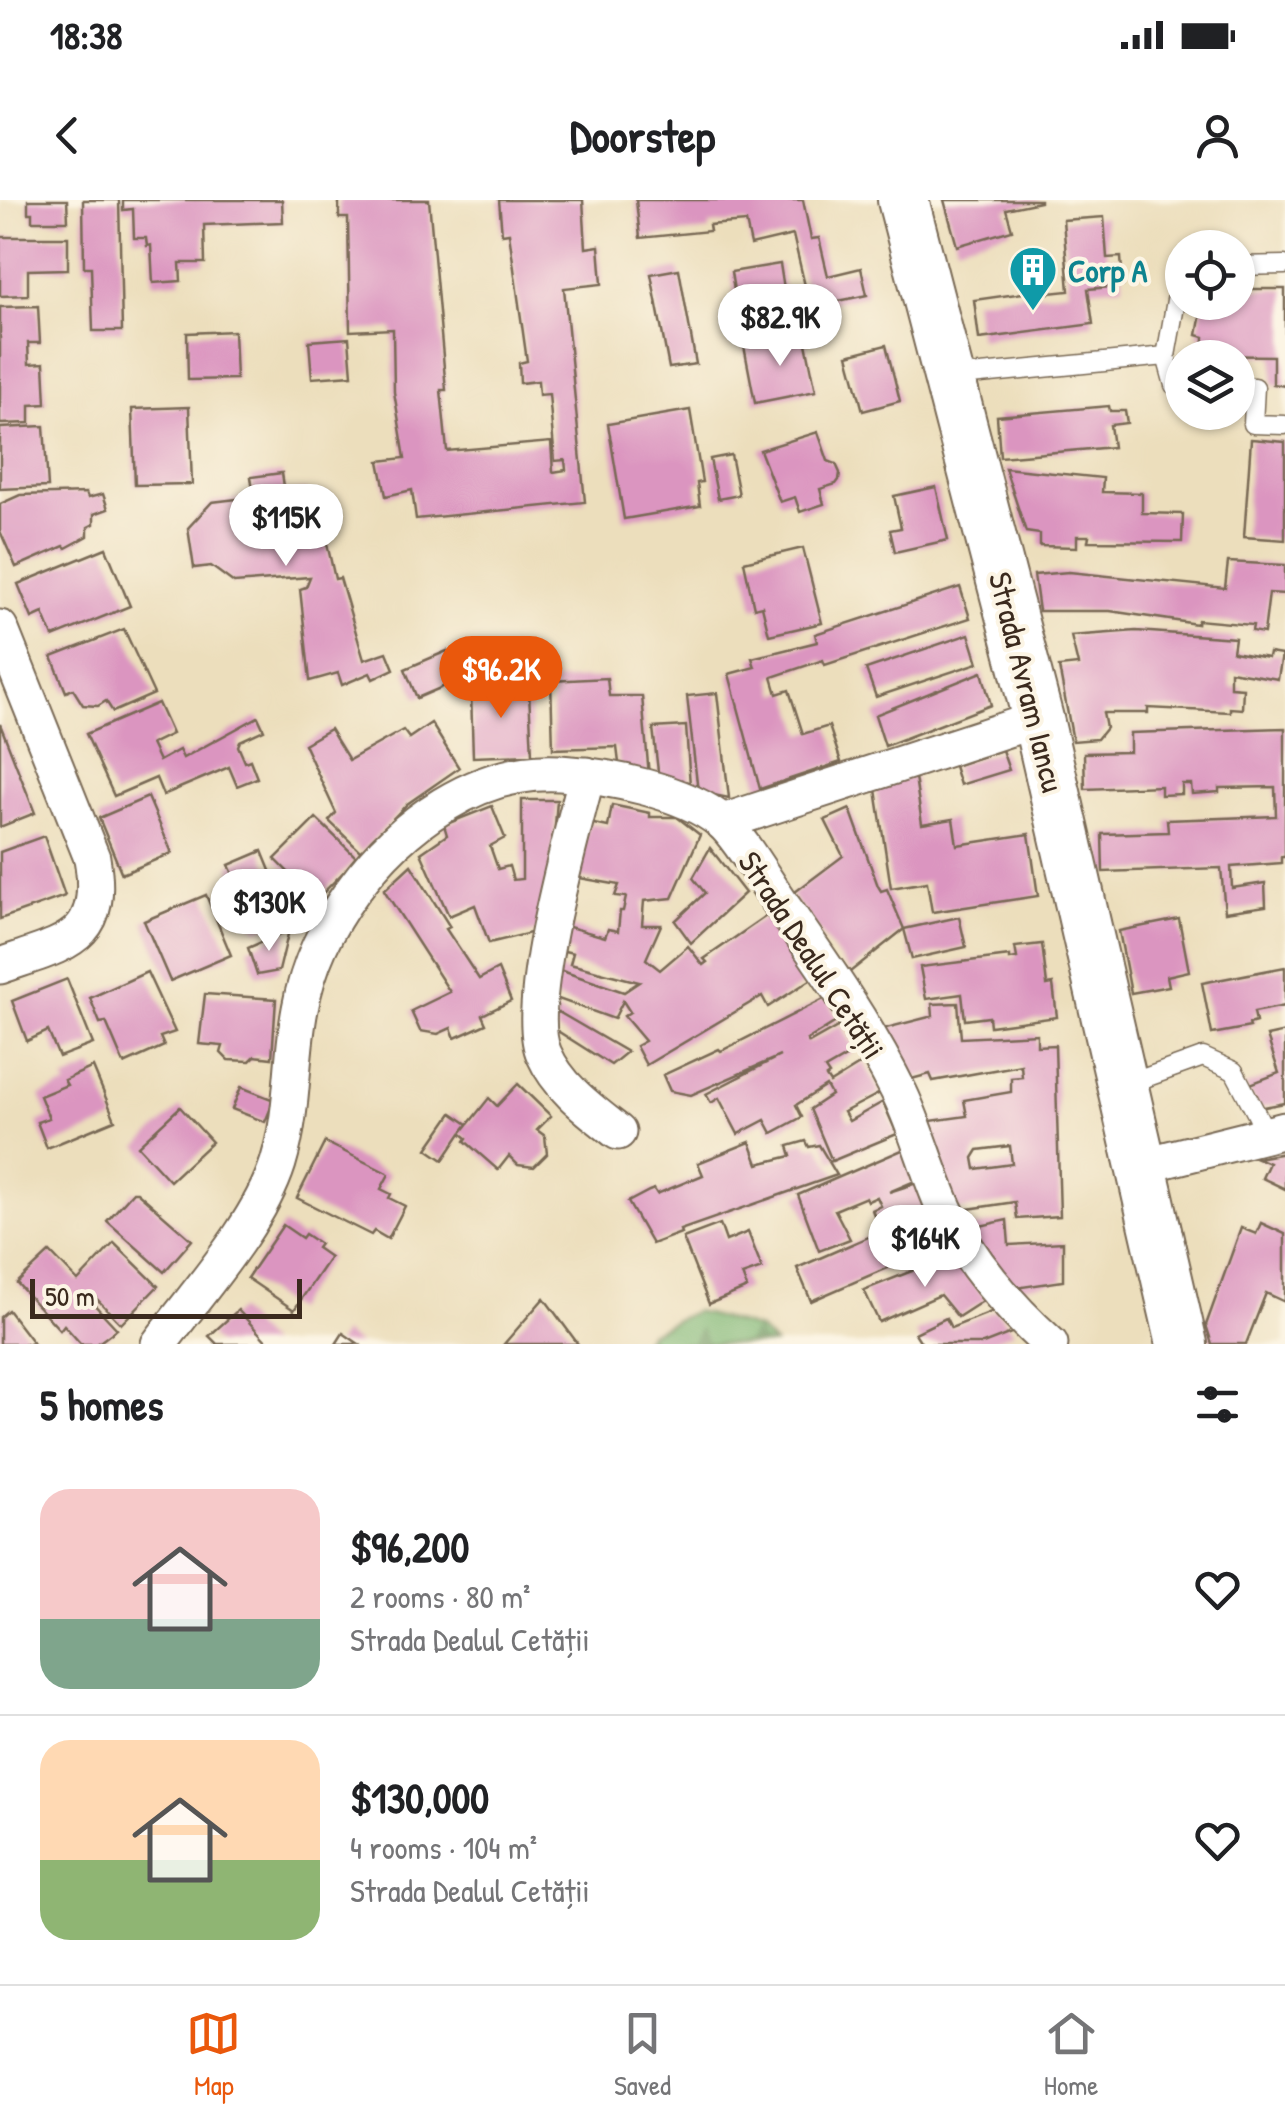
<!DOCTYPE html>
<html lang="en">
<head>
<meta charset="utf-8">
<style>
	body { margin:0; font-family:"Patrick Hand",sans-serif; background:#f6f6f6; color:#202124; height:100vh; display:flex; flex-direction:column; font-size:38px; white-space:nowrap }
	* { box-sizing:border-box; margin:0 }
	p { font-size:32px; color:#757577 }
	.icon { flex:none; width:55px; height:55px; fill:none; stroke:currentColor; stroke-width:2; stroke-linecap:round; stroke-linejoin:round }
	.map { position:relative; height:1144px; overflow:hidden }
	.drawer { display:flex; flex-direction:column; background:#fff; flex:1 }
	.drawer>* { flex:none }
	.tools { position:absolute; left:1165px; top:30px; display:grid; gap:20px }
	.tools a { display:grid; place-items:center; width:90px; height:90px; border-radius:50%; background:#fff; box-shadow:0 2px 8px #0004; font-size:50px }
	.scale { position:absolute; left:30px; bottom:25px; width:272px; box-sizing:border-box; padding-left:10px; border:5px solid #3b2a1e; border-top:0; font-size:28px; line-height:35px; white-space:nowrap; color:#3b2a1e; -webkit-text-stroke:8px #fcf5e5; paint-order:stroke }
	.price { position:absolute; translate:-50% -85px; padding:0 22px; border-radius:35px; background:#fff; color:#222; font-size:32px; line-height:65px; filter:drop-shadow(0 2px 5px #0008) }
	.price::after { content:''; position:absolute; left:50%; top:60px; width:30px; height:22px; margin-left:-15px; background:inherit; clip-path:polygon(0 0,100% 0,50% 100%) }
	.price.on { background:#ea580c; color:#fff }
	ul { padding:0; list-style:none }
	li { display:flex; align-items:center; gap:30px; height:250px; padding:0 40px }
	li+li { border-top:2px solid #e0e0e0 }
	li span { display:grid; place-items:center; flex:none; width:280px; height:200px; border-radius:30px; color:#555 }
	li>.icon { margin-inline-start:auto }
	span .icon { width:120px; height:120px; fill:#fffc; stroke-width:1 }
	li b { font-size:42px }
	h2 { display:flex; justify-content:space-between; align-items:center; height:120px; padding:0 40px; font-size:42px }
	.status { display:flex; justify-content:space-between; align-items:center; height:70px; padding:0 50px; background:#fff; direction:ltr }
	.status svg { height:28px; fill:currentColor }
	header { display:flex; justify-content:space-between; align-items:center; height:130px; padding:0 40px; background:#fff; font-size:45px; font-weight:700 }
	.tab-bar { display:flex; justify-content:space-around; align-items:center; height:140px; border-top:2px solid #e0e0e0; background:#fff; font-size:28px; color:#757577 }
	.tab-bar a { display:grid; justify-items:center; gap:5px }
	.tab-bar .on { color:#ea580c }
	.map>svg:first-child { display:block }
	.forest { fill:url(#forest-firs); stroke:#5e7049; stroke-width:2.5 }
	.building { fill:#db95c0; fill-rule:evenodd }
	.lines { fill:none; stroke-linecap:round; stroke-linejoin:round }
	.lane-casing { stroke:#796955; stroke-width:21 }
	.street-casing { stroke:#796955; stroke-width:39 }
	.secondary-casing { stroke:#796955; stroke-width:54 }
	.lane { stroke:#fff; stroke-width:18 }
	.street { stroke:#fff; stroke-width:35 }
	.secondary { stroke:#fff; stroke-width:50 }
	.labels { text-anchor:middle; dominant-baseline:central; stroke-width:8; stroke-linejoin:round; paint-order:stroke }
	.culture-label { font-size:32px; font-weight:bold; fill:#0d838f; stroke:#fcf5e5; text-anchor:start }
	.street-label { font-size:32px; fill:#3b2a1e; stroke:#fcf5e5 }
</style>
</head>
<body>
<div class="status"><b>18:38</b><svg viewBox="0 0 49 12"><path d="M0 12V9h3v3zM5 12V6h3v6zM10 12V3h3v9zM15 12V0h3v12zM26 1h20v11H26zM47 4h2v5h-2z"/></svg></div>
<header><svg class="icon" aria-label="back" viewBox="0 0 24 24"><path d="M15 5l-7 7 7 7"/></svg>Doorstep<svg class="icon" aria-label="person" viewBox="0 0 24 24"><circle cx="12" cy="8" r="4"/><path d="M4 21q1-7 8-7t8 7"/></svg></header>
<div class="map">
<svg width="1285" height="1144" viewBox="0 0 1285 1144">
	<defs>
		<pattern id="forest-firs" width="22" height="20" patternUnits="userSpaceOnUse" patternTransform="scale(2.5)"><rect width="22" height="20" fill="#80b774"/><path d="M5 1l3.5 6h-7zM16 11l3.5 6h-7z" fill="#6a955f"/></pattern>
	</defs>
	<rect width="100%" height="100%" fill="#fcf5e5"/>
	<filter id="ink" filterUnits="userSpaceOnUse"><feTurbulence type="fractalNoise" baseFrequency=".01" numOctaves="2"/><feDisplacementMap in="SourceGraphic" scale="20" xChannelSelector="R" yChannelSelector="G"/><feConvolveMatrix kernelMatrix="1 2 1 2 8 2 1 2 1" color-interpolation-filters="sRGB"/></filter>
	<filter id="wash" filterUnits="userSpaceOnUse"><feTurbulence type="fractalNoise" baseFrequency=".0048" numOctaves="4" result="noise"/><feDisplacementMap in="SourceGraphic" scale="40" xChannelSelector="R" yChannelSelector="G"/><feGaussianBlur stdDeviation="2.25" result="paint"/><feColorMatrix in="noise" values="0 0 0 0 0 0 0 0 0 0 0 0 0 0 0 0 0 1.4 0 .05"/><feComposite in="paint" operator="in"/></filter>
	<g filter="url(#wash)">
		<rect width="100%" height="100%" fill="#ecdebc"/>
		<!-- forest -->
		<path class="forest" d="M695,1111L759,1129L774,1144H641L649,1133Z"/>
		<g id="blocks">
			<!-- building -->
			<g class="building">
				<path d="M28,0H67L68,21H32V13H28Z"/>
				<path d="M83,0H119L122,131H93L91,67H84Z"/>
				<path d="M123,0H282L283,22L204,25L205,63H180L181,81L153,83L151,45L147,46L146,38H134L133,9L123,10Z"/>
				<path d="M339,0H429L446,190H441L447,251L551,242L553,272L566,270L565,260L555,261L549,194L539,195L538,181L520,183L519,163L527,161L509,33L502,34L499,0H583L586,48L599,46L602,84L564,88L585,302L416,319L412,290L386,296L379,261L405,258L394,192L393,129L350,131L348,18H339Z"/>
				<path d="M636,0H803L811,39L819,38L828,76L861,68L867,95L810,107L793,35L751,45L746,22L709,25L710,31L640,38Z"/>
				<path d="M944,0H1040V2L1006,9L1012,30L957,46Z"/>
				<path d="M1104,17L1107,58L1121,57L1123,86L1088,89L1093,124L979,139L974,100L1030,92V95L1069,91L1063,20Z"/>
				<path d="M0,37H68V69L28,70V95L0,96Z"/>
				<path d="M780,64L788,114L739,122L731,72Z"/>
				<path d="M679,69L696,164L669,168L651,74Z"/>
				<path d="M1238,89H1285V186L1273,184V156L1203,155L1204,137L1197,135L1203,102H1238Z"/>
				<path d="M38,106L40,143H28L29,164L44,163L46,204L30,205V223L0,224V107Z"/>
				<path d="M234,131L236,179L188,180L187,133Z"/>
				<path d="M804,134L816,191L755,203L744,146Z"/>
				<path d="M349,138L352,175L312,178L309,141Z"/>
				<path d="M886,145L900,201L863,211L848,155Z"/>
				<path d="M1109,206L1110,211H1125L1127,223L1110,225L1113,247L1000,257L997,216Z"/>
				<path d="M189,207L192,284L135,285L132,209Z"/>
				<path d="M690,210L702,282L697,283L700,306L624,319L608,224Z"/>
				<path d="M44,226L48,287L0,289V228Z"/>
				<path d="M818,232L828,261L836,264L840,273L839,280L836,284L820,289L824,304L800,312L795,297L780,302L760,250Z"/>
				<path d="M1251,239L1285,242V340L1244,337Z"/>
				<path d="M731,255L739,295L718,299L710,259Z"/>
				<path d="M1005,268L1103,278L1102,292L1142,293V313L1183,314L1182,342L1088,341L1089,336H1077V347L1040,346V334L1026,332Z"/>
				<path d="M282,273L285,293L306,290L311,313L320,312L335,379L340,378L364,460L387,452L394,469L373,479L370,473L342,485L338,473L310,481L300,389L306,387L310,377L234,383L211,366L194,368L188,328L212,302L254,297L251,277Z"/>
				<path d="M936,287L948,340L895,352L890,330L901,328L894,296Z"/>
				<path d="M86,293L88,298L103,294L108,309L94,314V324L88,327V336L66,348L64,346L16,367L0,331V304L20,295Z"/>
				<path d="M106,348L130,406L53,437L43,413L32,418L18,384Z"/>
				<path d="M803,348L822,423L769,435L762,406L754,408L744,362Z"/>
				<path d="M1228,362L1285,365V394L1269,393L1264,433L1252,431L1253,425L1198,420L1197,424L1110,411H1039L1034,375L1069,372L1225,388Z"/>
				<path d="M960,387L970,418L825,465L823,460L772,477L777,494L789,490L803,534L829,526L841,562L760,589L729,474L755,467L752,458L817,442L815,434Z"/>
				<path d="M124,429L154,494L113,512L106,501L98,506L83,505L73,489L66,492L52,457Z"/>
				<path d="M1136,431L1235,438L1233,452L1268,458L1269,453L1282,455L1278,479L1230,471V487L1243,488L1242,509L1230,508V512L1148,508V513H1103L1106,528L1097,539L1073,541L1059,467L1078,465L1071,436Z"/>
				<path d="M969,434L978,463L876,497L866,469Z"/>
				<path d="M447,451L459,480L417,498L405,469Z"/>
				<path d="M982,472L991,505L885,546L875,515Z"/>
				<path d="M607,478L609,496H642L649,576L620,571L617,547L553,549L551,481Z"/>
				<path d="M514,479L515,493L529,492L532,555L473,557L471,493H488V480Z"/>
				<path d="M717,493L729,598L698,592L687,496Z"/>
				<path d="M158,503L172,534L151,544L159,561L179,550L183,558L258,517L264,530L240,541L238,546L245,562L250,560L257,578L237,586L229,567L163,595L156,578L114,596L86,534Z"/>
				<path d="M431,523L459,568L407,604L361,652L329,621L336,613L304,544L330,529L349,560L403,530L409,538Z"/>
				<path d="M0,524L35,613L0,627Z"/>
				<path d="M686,526L690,586L659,580L653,528Z"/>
				<path d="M1285,528V657H1281V663L1231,667L1232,688L1265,683L1266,706L1225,712L1221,668L1103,672L1102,634L1168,632L1167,620L1276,616L1275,587L1219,588V592L1192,594L1191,584H1182V594L1161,595V586L1085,589L1084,553L1130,552V533Z"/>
				<path d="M1002,550L1009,570L960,585L954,566Z"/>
				<path d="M915,577L922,624L953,619L957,645L1029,634L1038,696L932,712L927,682L891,688L875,583Z"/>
				<path d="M148,597L172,653L122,674L99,618Z"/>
				<path d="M522,600H557L547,729L489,743L475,705L449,716L421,653L447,635L444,625L492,606L505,638L490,646L498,669L509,666L513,680L522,679Z"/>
				<path d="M612,605L650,613V617H677L700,635L672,698L644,701L642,725H661L646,759L660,770L688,746L703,765L707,762L704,759L772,712L815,777L768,807L762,796L646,865L636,846L645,841L624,816L630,812L623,801L614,819L547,795L553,768L624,792L639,782L570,764L573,753L560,750L566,726L605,737L608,729L618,731L620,711H623L626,697L615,696L619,685L574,677L589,623L608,627Z"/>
				<path d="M850,609L878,686L881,691L887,689L904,729L850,772L791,695L843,656L825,620Z"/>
				<path d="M316,618L357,658L316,700L275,659Z"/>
				<path d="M44,636L65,696L0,719V652Z"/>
				<path d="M710,648L745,693L691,743L675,721L705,693L693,678Z"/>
				<path d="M262,651L289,717L257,730L229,665Z"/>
				<path d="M411,665L450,727L446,729L479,779L498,769L511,801L482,815L486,824L455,838L451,828L438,834L420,831L411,811L450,792L384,690Z"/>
				<path d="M206,695L231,755L170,781L144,721Z"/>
				<path d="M959,717L966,747L912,759L904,729Z"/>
				<path d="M1179,719L1189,771L1167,776L1169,786L1131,793L1119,731Z"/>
				<path d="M289,730L279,771L257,775L248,748Z"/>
				<path d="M1042,744L1047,785L1053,784L1057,817L990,826L989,817L965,820L962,794L926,799L920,767L1010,756V759L1017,758L1015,747Z"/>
				<path d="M1285,767V806L1254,812L1256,822L1249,824L1250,827L1212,834L1202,783Z"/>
				<path d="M147,772L175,832L160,837L164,846L124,864L106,822L100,823L90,798Z"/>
				<path d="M67,779L93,844L59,857L48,831L27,841L12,801Z"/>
				<path d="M205,794L276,799L272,858L255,856L250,861L228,860L221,853L223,846L199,844Z"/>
				<path d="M826,798L839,820L807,840L809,843L841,825L856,851L825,869L829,875L826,877L830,883L864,862L880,893L844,912L849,921L883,902L897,934L832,961L810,909L831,895L826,886L796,905L802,917L772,933L765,920L738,934L719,898L711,903L706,894L780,856L691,895L670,891L663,875L719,849L721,851Z"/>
				<path d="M958,803L961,838L1037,834V846L1055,845L1060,1016L1017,1019L1015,1002L954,1011L916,923L967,916L964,900L1011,892V878L1022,877L1021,865L933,881L930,874L904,881L882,829L933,816L932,804ZM1010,946L1012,964L975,969L973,958L978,950Z"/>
				<path d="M555,810L627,852L611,865L556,830Z"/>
				<path d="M1285,832V903L1259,908L1245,886L1279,873L1267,836Z"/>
				<path d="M93,867L115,920L47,948L37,922L49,918L40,896L67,885L64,880Z"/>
				<path d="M518,884L551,916L537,930L545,936L547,954L534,967L518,965L509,956L498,970L465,941L467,938L461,933L443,960L427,949L452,913L468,924L462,932L489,898L497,906Z"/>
				<path d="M241,887L274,900L265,922L232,909Z"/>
				<path d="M180,907L212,942L170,981L138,946Z"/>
				<path d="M806,941L809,947L819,945L837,975L680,1030L681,1033L652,1044L628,1002L649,991L654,989L657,994L703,975L698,963L750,942L758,964L791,956L788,946Z"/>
				<path d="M325,942L389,974L381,989L391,994L389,998L405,1006L388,1039L374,1031L371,1035L297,998Z"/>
				<path d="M909,947L922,978L889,992L920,982L928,1007L879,1028L872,1010L881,1006L877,997L868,1001L866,997L835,1010L850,1039L819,1051L798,995Z"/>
				<path d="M1285,953V989L1262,978L1269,963L1257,958Z"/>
				<path d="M133,992H137L192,1040L164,1072L107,1021Z"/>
				<path d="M930,1010L944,1043L811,1101L797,1068Z"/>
				<path d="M1007,1020L1009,1045L1063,1042V1081L1009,1089L962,1030Z"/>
				<path d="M1261,1023L1285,1034V1102L1266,1093L1246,1144H1212L1206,1125L1241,1028L1256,1034Z"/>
				<path d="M720,1024L726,1041L748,1032L762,1068L742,1075L747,1088L709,1104L683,1038Z"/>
				<path d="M283,1025L302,1038L305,1034L320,1044L317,1048L330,1057L294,1110L247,1078Z"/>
				<path d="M114,1043L158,1086L121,1124L94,1096L90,1100L117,1129L97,1144H81L64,1125L60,1130L17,1083L50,1052L78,1081Z"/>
				<path d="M950,1056L986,1099L958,1117L940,1095L879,1122L864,1090Z"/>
				<path d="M544,1098L578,1144H504Z"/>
				<path d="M8,1110L34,1144H0V1117Z"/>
				<path d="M238,1110L269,1144H217L209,1136Z"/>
				<path d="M996,1110L1014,1132L983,1144H922L915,1133L946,1118L951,1128Z"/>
				<path d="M343,1133L359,1144H336Z"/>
			</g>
		</g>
	</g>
	<g filter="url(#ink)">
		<use href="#blocks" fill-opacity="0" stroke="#796955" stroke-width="2.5"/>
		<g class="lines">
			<!-- lane casing -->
			<g class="lane-casing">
				<g id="lane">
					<path d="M1238,66L1285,65"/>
					<path d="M1182,67L1166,156L1174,185H1182"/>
					<path d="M950,177L1166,156"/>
					<path d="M1238,187H1255L1253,224L1285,225"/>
					<path d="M1128,884L1203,857L1234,871L1267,934"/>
				</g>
			</g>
			<!-- street casing -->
			<g class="street-casing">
				<g id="street">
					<path d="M0,428L92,658C106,740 65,743 0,766"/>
					<path d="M587,575C573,632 522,806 544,854C559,888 590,910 618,932"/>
					<path d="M723,622L1038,519"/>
					<path d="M1141,966L1285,930"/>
					<path d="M159,1144C198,1091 258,1026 278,963C294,910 290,861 300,809C308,764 326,727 353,690C400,625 477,568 560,573C606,576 686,591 722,622C738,635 767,684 781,704C825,767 866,825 900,894C918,932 928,973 945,1010C968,1060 1010,1108 1050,1144"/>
				</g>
			</g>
			<!-- secondary casing -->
			<g class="secondary-casing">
				<path id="secondary" d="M903,0L1038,519L1182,1144"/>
			</g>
			<!-- lane -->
			<use href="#lane" class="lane"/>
			<!-- street -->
			<use href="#street" class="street"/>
			<!-- secondary -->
			<use href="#secondary" class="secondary"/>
		</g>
	</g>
	<!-- icons -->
	<defs>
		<g id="building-pin" transform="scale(2.5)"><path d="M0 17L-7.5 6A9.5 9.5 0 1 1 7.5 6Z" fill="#0f9aa8" stroke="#fcf5e5"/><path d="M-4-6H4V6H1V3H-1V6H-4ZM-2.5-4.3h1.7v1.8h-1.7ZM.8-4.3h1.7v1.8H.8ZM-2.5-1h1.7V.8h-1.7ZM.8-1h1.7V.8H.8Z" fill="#fff"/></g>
	</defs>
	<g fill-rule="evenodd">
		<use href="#building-pin" x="1033" y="70"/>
	</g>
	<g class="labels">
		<!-- culture labels -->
		<g class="culture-label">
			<text x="1068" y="70">Corp A</text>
		</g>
		<!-- street labels -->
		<g class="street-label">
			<text transform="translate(1027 482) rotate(76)">Strada Avram Iancu</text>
			<text transform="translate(812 755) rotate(57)">Strada Dealul Cetății</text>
		</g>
	</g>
</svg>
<div class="tools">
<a><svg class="icon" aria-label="locate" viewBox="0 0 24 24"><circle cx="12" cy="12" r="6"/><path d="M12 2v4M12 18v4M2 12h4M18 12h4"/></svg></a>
<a><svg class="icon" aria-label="layers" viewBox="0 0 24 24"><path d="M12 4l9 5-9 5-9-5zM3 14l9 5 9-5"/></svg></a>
</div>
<div class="scale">50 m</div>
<b class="price" style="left:780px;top:169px">$82.9K</b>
<b class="price" style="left:286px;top:369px">$115K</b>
<b class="price on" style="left:501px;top:521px">$96.2K</b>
<b class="price" style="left:269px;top:754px">$130K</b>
<b class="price" style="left:925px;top:1090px">$164K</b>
</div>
<section class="drawer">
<h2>5 homes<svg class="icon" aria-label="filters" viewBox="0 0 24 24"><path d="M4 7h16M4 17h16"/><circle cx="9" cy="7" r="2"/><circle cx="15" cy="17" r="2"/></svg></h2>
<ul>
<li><span style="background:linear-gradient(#f6c9c9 65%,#7fa58c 0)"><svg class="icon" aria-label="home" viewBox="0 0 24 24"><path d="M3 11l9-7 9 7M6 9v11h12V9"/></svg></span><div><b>$96,200</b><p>2 rooms · 80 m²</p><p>Strada Dealul Cetății</p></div><svg class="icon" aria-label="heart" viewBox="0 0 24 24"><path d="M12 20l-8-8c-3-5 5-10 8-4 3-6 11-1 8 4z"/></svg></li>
<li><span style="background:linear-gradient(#ffd9b3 60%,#8fb573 0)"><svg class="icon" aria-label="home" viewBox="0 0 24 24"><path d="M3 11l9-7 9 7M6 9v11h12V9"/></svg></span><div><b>$130,000</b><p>4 rooms · 104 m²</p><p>Strada Dealul Cetății</p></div><svg class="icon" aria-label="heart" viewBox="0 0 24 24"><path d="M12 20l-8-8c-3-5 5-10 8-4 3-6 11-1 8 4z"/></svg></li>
</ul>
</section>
<nav class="tab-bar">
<a class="on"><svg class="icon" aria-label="map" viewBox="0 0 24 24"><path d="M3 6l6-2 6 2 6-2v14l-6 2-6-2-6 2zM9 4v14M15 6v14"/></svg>Map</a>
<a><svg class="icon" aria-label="saved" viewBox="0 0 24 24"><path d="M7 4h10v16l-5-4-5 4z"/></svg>Saved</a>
<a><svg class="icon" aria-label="home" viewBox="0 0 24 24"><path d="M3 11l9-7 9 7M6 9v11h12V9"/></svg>Home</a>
</nav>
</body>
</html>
